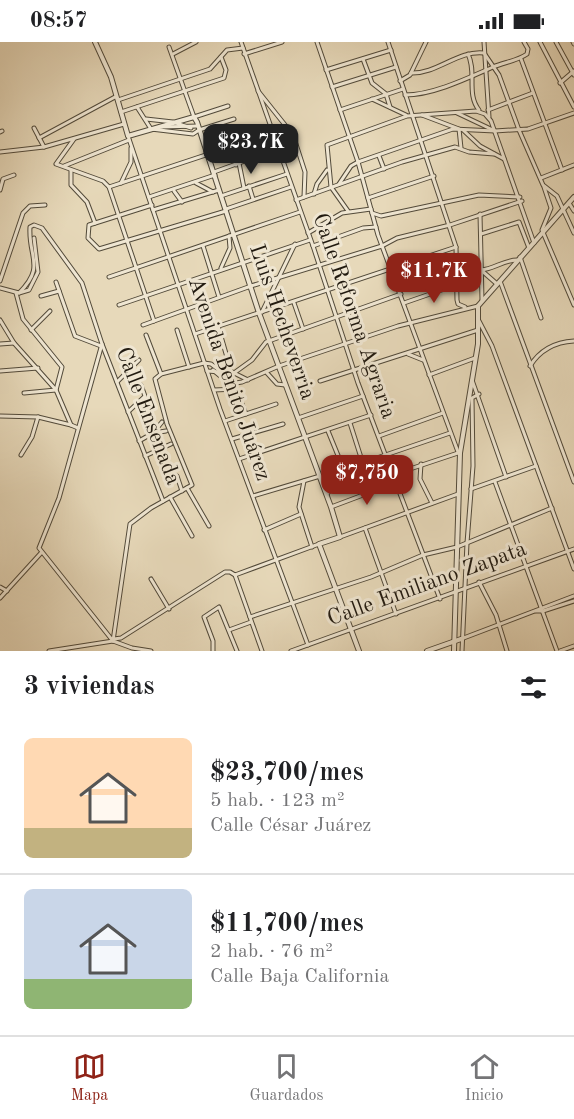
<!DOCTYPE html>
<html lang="es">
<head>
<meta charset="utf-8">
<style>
	body { margin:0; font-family:"Old Standard TT",serif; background:#f2f2f2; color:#202124; height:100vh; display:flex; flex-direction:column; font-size:22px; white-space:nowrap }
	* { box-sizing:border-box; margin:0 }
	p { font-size:20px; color:#757577 }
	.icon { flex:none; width:33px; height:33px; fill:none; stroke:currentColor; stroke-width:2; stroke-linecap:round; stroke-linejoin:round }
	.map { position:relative; height:609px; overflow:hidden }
	.details { display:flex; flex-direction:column; background:#fff; flex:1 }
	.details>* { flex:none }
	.price { position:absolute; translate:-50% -51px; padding:0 14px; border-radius:12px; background:#8f2418; color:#fff; font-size:20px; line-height:39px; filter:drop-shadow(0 2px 3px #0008) }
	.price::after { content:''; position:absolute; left:50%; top:36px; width:18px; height:14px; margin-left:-9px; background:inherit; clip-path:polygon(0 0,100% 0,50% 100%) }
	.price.active { background:#222; color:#fff }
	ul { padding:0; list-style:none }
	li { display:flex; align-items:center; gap:18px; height:150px; padding:0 24px }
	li+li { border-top:2px solid #e0e0e0 }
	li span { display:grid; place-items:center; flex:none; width:168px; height:120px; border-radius:9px; color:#555 }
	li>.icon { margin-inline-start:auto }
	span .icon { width:72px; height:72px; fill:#fffc; stroke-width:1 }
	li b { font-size:26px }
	h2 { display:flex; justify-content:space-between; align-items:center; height:72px; padding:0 24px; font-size:26px }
	.status { display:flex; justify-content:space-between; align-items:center; height:42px; padding:0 30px; background:#fff; direction:ltr }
	.status svg { height:16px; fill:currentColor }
	.dock { display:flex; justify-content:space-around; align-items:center; height:84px; border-top:2px solid #e0e0e0; background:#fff; font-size:16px; color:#757577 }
	.dock a { display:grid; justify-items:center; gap:3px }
	.dock .active { color:#8f2418 }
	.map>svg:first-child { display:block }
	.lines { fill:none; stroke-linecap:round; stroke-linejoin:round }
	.minor-casing { stroke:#524a3a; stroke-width:5 }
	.tertiary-casing { stroke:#524a3a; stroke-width:6 }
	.minor { stroke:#efe6d2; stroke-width:3 }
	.tertiary { stroke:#efe6d2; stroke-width:4 }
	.labels { text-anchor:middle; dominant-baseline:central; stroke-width:6; stroke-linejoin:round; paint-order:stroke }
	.street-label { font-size:22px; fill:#211a10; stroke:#efe6d2 }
</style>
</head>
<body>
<div class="status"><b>08:57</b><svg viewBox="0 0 49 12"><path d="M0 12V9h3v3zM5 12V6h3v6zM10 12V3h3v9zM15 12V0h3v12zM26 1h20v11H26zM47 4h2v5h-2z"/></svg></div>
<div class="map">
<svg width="574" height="609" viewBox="0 0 574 609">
	<rect width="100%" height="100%" fill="#e7d9ba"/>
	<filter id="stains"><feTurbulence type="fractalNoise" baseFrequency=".00333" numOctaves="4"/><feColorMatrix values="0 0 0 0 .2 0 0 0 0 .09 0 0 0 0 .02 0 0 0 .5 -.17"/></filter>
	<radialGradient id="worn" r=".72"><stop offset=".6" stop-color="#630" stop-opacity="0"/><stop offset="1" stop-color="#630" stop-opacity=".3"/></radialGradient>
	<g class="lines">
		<!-- minor casing -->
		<g class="minor-casing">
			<g id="minor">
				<path d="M241,0L313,204L358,341L440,557"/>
				<path d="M317,0L358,120L378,193L458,410"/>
				<path d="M388,0L456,205L457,258L458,262L465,265"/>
				<path d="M484,0L489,75"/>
				<path d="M540,0L574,65"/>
				<path d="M556,0L574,33"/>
				<path d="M573,0L574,2"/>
				<path d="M169,5L194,75L228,64"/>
				<path d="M173,12L196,0"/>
				<path d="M244,12L282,0"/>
				<path d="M468,12C477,30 466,52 479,68"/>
				<path d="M363,17L372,41L386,52L390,65"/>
				<path d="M521,17L562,128"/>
				<path d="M326,28L391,8"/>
				<path d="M411,31C437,32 458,8 484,11L499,33L519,88L543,143L557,154L574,191"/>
				<path d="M400,39L410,33L426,0"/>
				<path d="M560,41L574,29"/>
				<path d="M332,45L396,25"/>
				<path d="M258,49L293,93L305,130L304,155"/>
				<path d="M405,53C433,53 468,36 493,25C505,20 517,19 527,12L528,7L524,0"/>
				<path d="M372,57L406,73"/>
				<path d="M118,58L210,27L227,8L243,6"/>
				<path d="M137,65L151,87L193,92L199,88L234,77"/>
				<path d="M340,68L403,47"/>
				<path d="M488,68L533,51"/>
				<path d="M121,70L224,36L226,28L221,15"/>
				<path d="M457,71L495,89L528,87L574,71"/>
				<path d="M422,73L459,87L461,106"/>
				<path d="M146,77L173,80L191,86"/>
				<path d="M161,85L198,84"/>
				<path d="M34,86L44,105"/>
				<path d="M463,88L480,104L504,117"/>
				<path d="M0,90L2,89"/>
				<path d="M128,94L220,367L308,603"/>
				<path d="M39,96L115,55"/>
				<path d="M74,97L56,122L103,139L109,145L154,279"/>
				<path d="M250,99L263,113"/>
				<path d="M230,106L236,123"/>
				<path d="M0,110L44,105L124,82"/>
				<path d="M379,114L384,127"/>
				<path d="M239,121L244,146"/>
				<path d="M64,124L129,98"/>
				<path d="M71,128V143L87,160L95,181"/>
				<path d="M214,130L278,107"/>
				<path d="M541,136L574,123"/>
				<path d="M121,141L131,120V106"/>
				<path d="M196,141L213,150"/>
				<path d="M339,142L351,124L358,120L453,87L495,89"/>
				<path d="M249,144L253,157"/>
				<path d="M109,145L272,91"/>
				<path d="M544,145L551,166L542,188L574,263"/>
				<path d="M0,148L3,137L14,133"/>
				<path d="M174,149L182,160"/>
				<path d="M314,152L317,142L327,128"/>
				<path d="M221,154L287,132"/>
				<path d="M149,155L215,133"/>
				<path d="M368,156L434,134"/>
				<path d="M296,158L402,120L455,105L469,110L494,112"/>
				<path d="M569,161L574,169"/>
				<path d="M152,163L89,183L88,196L99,207L226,169"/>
				<path d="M226,167L291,145"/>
				<path d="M153,168L219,148"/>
				<path d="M348,169L331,145L327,103L407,74L476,69L485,72L491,79L534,201"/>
				<path d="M372,171L381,174L479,153L520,155"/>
				<path d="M480,172L482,258"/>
				<path d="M308,191L342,171L371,167"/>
				<path d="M481,192L519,180L529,206"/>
				<path d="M203,204L219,255"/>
				<path d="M313,204L363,186L376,185"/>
				<path d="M520,215L541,276"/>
				<path d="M221,226L230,206L229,194"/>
				<path d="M481,228C494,227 504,218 517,218"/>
				<path d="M481,228L497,242"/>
				<path d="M109,235L300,170"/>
				<path d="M0,239L23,171L30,164L45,163"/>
				<path d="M500,239L574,440"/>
				<path d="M56,240L75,294L101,304"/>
				<path d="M0,246L19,251L29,248L38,230L34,196"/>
				<path d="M399,248L445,232L481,228L458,214"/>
				<path d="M16,251L23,277L62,325L56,348L24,351"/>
				<path d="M19,251C46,224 28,216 30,185L34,183L42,186L82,241L102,302L163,459"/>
				<path d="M41,254L59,249"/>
				<path d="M294,261L303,287"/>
				<path d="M404,261L456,243"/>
				<path d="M119,263L310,198"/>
				<path d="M262,270L295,202"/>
				<path d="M0,278L14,301L56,348L71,383L78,386"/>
				<path d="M479,279L492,304L574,527"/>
				<path d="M143,283L251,244L382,204L397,196L450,183L522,159"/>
				<path d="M218,284L231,329"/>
				<path d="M31,288L50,269"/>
				<path d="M177,288L189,325"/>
				<path d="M195,292L456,205"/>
				<path d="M146,293L161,332"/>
				<path d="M0,302L14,301"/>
				<path d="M102,302L59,456L39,506L113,599L132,606L151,609"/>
				<path d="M408,312L423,318"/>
				<path d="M530,324C540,308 556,300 574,299"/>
				<path d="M213,328L230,342L242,340L279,324L398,284L478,264"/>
				<path d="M0,329L38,326"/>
				<path d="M207,329L234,331L252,318L266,300L401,252"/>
				<path d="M234,331L248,338"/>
				<path d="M267,331L277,342L285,343"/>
				<path d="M429,333L475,316"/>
				<path d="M472,338L506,435"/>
				<path d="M320,339L478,288"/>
				<path d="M117,340L139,318"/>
				<path d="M141,343L150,368"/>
				<path d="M214,348L236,347L246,372"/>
				<path d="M128,370L144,355"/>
				<path d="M0,374L38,375L71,383"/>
				<path d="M298,376L363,354"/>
				<path d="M225,379L276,362"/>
				<path d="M328,389L346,433"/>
				<path d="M153,391L162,380"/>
				<path d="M379,394L443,371"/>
				<path d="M232,397L283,382"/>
				<path d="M139,399L153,391L166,389"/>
				<path d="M21,413L32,395L38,375"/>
				<path d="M145,414L171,402"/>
				<path d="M239,417L371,373"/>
				<path d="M365,420L450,391"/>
				<path d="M421,422L420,437L432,461"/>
				<path d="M392,433L458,411"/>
				<path d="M177,434L182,449"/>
				<path d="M304,439L299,465L312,505"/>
				<path d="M495,440L557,609"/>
				<path d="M324,442L364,425L350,381"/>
				<path d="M187,446L209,484"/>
				<path d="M471,447L536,424"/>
				<path d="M327,452L341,435"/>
				<path d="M253,454L320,434"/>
				<path d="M170,455L192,494"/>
				<path d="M331,465L395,441"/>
				<path d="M365,486L396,572"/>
				<path d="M264,488L301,472"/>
				<path d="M340,495L458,452"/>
				<path d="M235,533L262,609"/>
				<path d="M151,537L169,567"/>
				<path d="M479,540L496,573L507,609"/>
				<path d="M0,545L7,549"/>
				<path d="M0,556L41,511"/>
				<path d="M536,569H543L574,559"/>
				<path d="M250,575L371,535L423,513L457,505L552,466"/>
				<path d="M229,588L251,580"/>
				<path d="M114,597L121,596L225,530H230L235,533L319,502"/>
				<path d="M461,597L574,554"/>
				<path d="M113,599L130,482L151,466L192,443L167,382L155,337L161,332L204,321L211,322L219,328"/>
				<path d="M49,609L113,599"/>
				<path d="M213,609V599L204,575L219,565L237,609"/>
				<path d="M291,609L574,507"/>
				<path d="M462,609L467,501L473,424L472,356L479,352"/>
				<path d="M560,609L574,604"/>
			</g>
		</g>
		<!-- tertiary casing -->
		<g class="tertiary-casing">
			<g id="tertiary">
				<path d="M95,0L111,35L128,94L194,75L197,80L259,271L331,465L340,495L319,502L359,609"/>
				<path d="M427,609L461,597"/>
				<path d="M454,609L460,411L478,302V264L574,155"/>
			</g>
		</g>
		<!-- minor -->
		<use href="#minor" class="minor"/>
		<!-- tertiary -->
		<use href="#tertiary" class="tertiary"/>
	</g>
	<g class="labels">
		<!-- street labels -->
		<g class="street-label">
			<text transform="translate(354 274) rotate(71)">Calle Reforma Agraria</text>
			<text transform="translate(282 280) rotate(71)">Luis Hecheverria</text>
			<text transform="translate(229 337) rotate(71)">Avenida Benito Juárez</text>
			<text transform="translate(148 374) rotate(69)">Calle Ensenada</text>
			<text transform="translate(427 542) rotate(-20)">Calle Emiliano Zapata</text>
		</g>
	</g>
	<rect width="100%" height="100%" filter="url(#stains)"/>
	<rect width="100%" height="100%" fill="url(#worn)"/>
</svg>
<b class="price active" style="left:251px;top:133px">$23.7K</b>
<b class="price" style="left:434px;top:262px">$11.7K</b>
<b class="price" style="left:367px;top:464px">$7,750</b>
</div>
<section class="details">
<h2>3 viviendas<svg class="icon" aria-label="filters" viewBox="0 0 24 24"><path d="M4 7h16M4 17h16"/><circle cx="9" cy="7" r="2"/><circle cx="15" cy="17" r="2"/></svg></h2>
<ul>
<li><span style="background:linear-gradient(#ffd9b3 75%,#c2b280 0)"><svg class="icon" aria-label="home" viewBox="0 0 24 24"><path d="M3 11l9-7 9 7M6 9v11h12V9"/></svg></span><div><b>$23,700/mes</b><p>5 hab. · 123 m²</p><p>Calle César Juárez</p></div></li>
<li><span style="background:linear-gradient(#c9d6e8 75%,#8fb573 0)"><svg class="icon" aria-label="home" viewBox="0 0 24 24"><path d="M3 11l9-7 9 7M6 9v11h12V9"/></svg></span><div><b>$11,700/mes</b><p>2 hab. · 76 m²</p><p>Calle Baja California</p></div></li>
</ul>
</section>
<nav class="dock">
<a class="active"><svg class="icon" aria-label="map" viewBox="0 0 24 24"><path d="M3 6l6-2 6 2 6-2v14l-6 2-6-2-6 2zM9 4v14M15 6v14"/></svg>Mapa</a>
<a><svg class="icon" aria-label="saved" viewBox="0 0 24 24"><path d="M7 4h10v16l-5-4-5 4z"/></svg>Guardados</a>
<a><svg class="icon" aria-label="home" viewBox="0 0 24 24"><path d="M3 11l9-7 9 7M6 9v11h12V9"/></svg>Inicio</a>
</nav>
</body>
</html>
